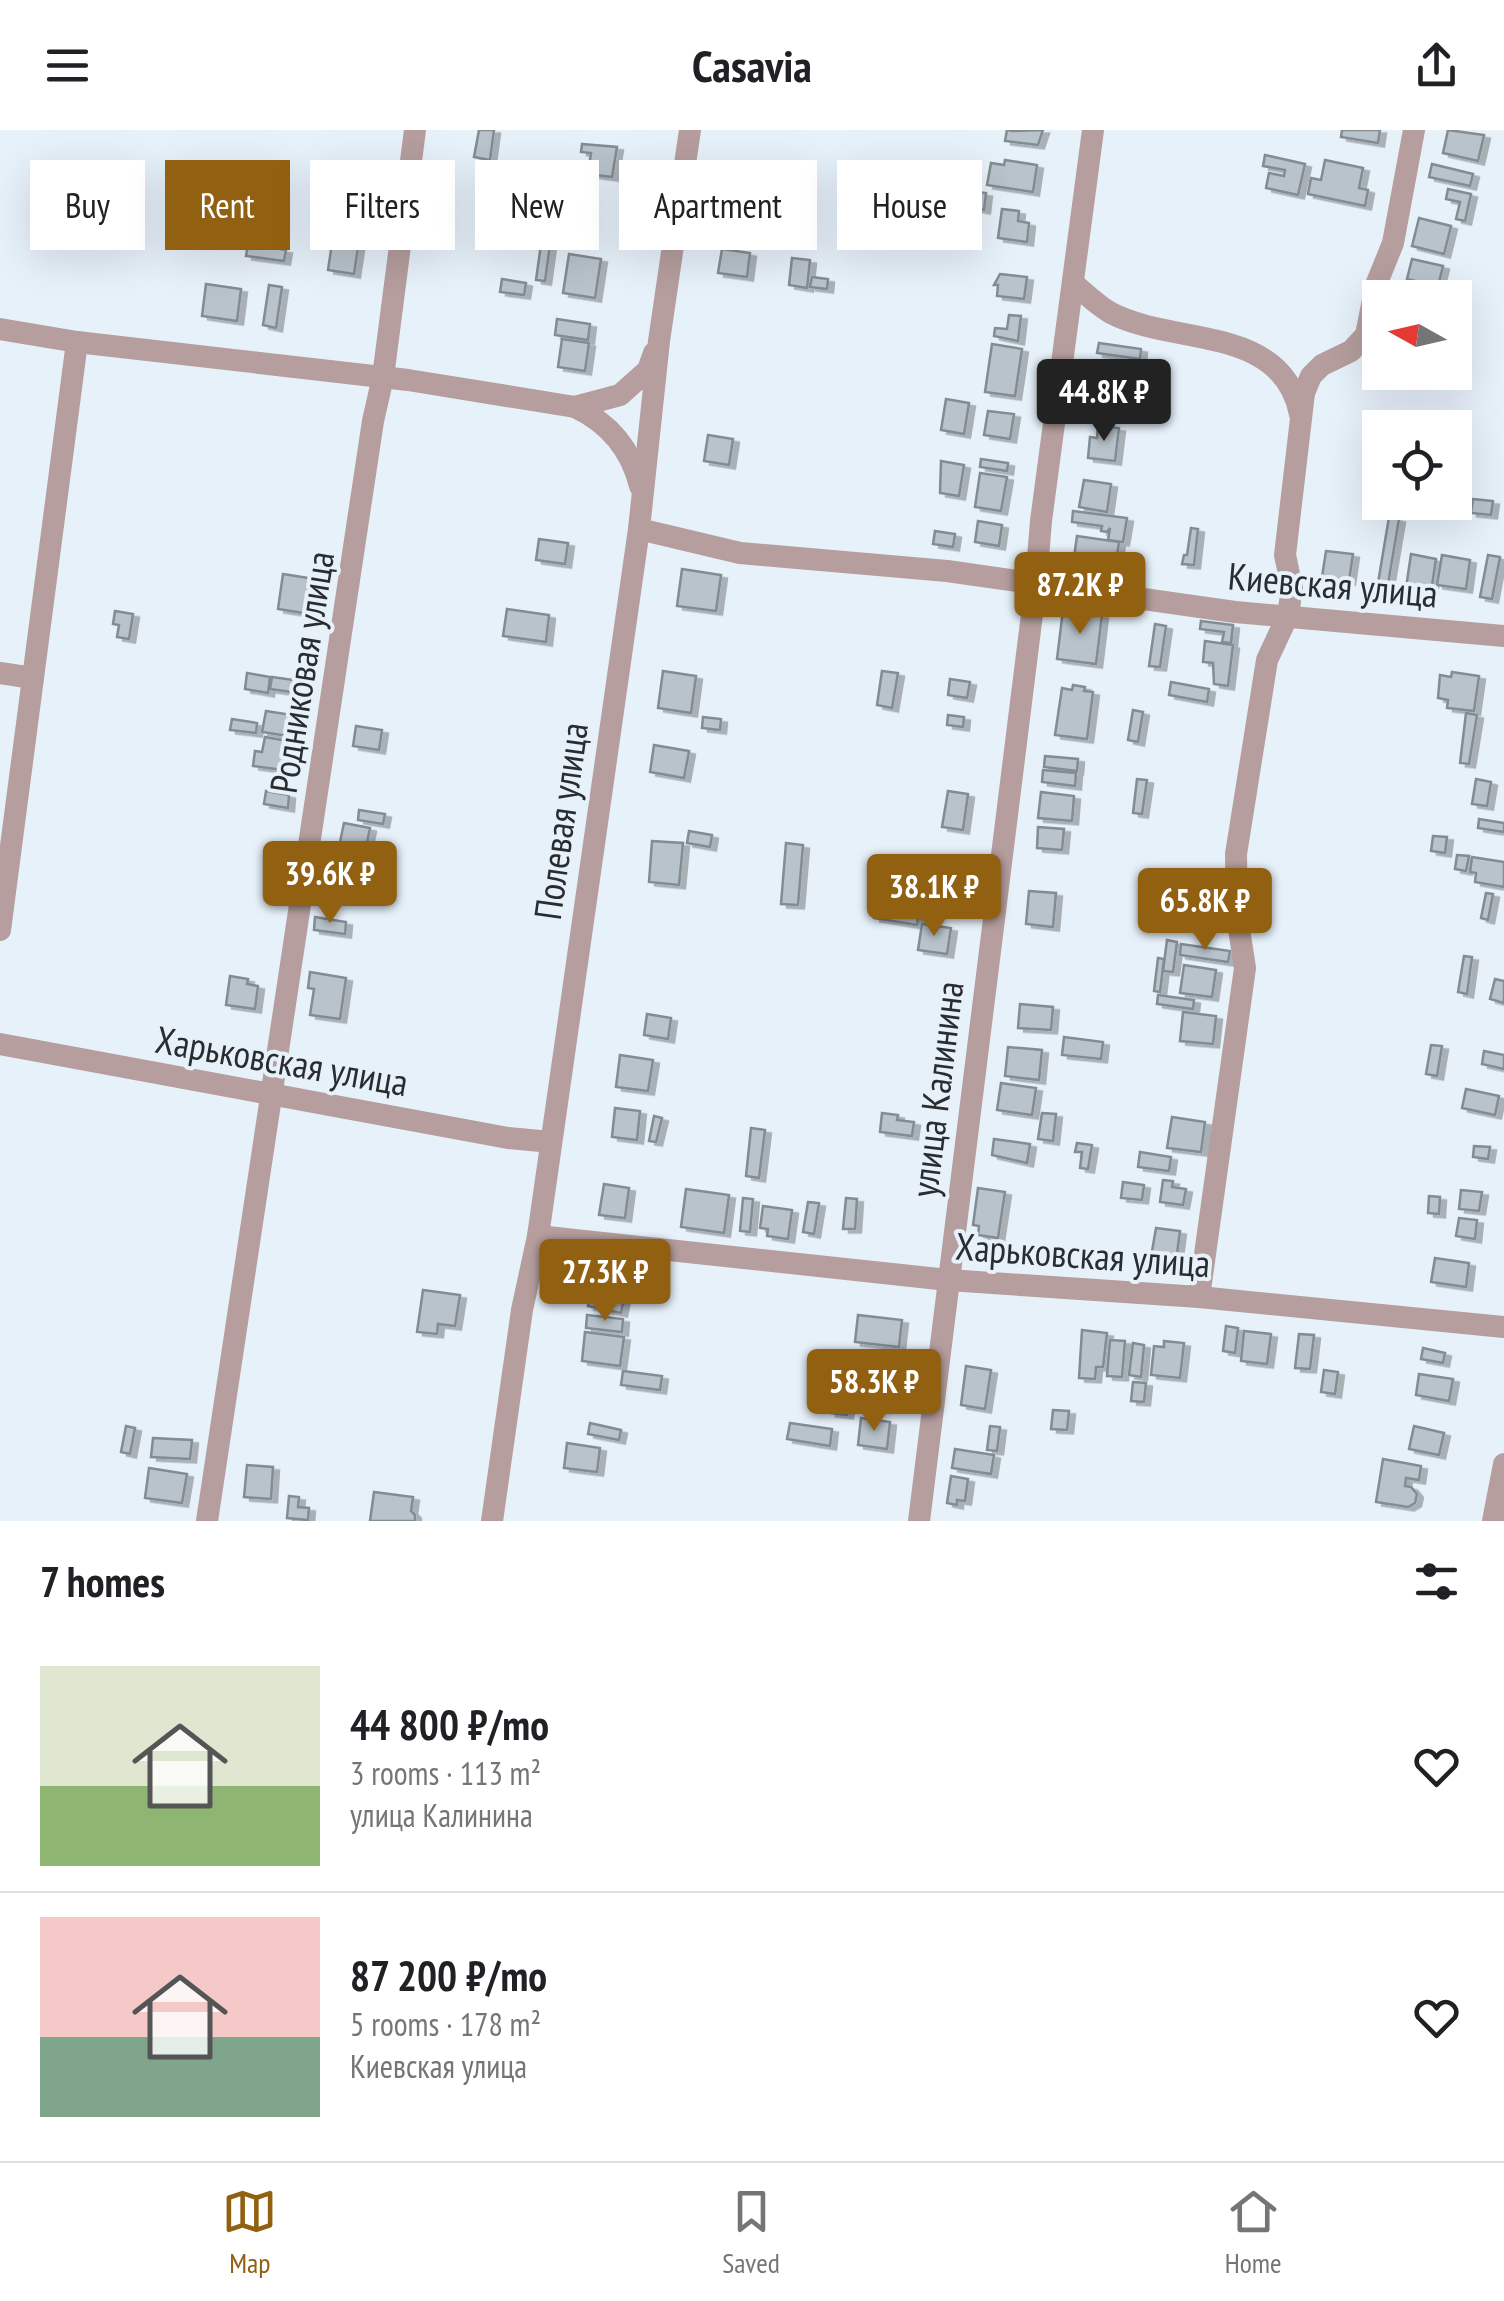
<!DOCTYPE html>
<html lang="en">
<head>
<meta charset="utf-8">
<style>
	body { margin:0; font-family:"PT Sans Narrow",sans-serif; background:#f6f6f6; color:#202124; height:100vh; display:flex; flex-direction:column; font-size:38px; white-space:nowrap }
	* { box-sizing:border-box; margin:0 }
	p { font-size:32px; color:#757577 }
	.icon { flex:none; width:55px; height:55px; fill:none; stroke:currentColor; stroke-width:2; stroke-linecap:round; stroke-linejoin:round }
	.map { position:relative; height:1391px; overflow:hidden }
	.panel { display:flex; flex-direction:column; background:#fff; flex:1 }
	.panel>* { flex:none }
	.guide { position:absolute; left:30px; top:30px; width:1000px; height:90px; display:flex; gap:20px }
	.needle { width:65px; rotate:278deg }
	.tools { position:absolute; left:1362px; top:150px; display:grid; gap:20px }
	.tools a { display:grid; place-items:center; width:110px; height:110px; border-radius:0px; background:#fff; box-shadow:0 10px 40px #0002; font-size:50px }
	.price { position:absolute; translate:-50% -85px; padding:0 22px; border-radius:10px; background:#926011; color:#fff; font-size:32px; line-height:65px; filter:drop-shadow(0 2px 5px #0008) }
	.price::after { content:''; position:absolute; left:50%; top:60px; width:30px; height:22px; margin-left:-15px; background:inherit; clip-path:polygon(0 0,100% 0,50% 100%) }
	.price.selected { background:#222; color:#fff }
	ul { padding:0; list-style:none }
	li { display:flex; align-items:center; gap:30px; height:250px; padding:0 40px }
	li+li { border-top:2px solid #e0e0e0 }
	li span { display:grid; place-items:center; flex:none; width:280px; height:200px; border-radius:0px; color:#555 }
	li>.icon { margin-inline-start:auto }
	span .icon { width:120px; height:120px; fill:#fffc; stroke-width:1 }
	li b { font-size:42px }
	h2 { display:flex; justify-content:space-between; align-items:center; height:120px; padding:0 40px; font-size:42px }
	.chip { padding:0 35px; border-radius:0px; background:#fff; box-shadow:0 10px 40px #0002; font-size:35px; line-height:90px }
	.chip.selected { background:#926011; color:#fff }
	header { display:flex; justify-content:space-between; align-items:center; height:130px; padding:0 40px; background:#fff; font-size:45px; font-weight:800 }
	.menu { display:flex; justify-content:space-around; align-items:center; height:140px; border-top:2px solid #e0e0e0; background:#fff; font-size:28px; color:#757577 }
	.menu a { display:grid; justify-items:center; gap:5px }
	.menu .selected { color:#926011 }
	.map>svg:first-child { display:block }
	.building { fill:#b9c3cb; stroke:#828c93; stroke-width:2.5; filter:url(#shadow) }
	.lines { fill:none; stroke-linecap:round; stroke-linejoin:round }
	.minor { stroke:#b59e9d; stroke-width:22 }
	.labels { text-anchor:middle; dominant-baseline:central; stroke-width:8; stroke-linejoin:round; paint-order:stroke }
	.street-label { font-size:38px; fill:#292d30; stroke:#e7f1fa }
</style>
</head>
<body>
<header><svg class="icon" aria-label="menu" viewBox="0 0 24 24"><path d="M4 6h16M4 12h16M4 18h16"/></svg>Casavia<svg class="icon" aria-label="share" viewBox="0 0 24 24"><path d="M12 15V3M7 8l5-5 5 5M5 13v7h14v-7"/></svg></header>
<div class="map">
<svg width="1504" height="1391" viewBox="0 0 1504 1391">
	<defs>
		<filter id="shadow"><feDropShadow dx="6" dy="3.5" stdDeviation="0" flood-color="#0004"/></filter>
	</defs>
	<rect width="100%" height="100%" fill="#e7f1fa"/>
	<!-- building -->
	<g class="building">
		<path d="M479,0H494L490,30L474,27Z"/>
		<path d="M1007,0L1013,1L1043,0L1038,15L1005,11Z"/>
		<path d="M1342,0H1380L1378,13L1341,7Z"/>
		<path d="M1448,0L1484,5L1478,31L1443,23Z"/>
		<path d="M582,14L617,17L612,47L588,44L591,23L581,22Z"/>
		<path d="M1265,25L1305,34L1298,65L1266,58L1269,43L1284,46L1285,40L1263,36Z"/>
		<path d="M1005,30L1037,35L1033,62L987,55L991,33L1004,35Z"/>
		<path d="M1325,30L1363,38L1359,58L1368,60L1365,76L1308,64L1311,48L1321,50Z"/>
		<path d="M1432,34L1473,44L1470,56L1429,47Z"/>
		<path d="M903,50L914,51L908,93L897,91Z"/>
		<path d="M1448,59L1471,64L1465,91L1456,89L1460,72L1446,69Z"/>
		<path d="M970,61L986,63L984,80L968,77Z"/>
		<path d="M1002,79L1019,81L1018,91L1029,93L1027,112L998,108Z"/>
		<path d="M1419,88L1451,96L1444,124L1412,116Z"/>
		<path d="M334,100L360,104L354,144L328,140Z"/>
		<path d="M761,100L780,103L779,112L760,109Z"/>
		<path d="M542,107L551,108L545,151L536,150Z"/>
		<path d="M248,114L286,120L284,131L246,126Z"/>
		<path d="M722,119L750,123L747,147L718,143Z"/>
		<path d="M569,124L601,129L595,168L563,163Z"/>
		<path d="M792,128L810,130L807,158L789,155Z"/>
		<path d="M1412,129L1443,136L1435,168L1412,162L1415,151L1407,149Z"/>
		<path d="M1000,144L1027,147L1024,169L997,166L998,155H994Z"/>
		<path d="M812,147L828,149L827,159L810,157Z"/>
		<path d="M502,149L526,153L524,165L500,162Z"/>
		<path d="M206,154L241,159L237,191L202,186Z"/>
		<path d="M269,155L282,157L276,198L263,195Z"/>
		<path d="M1009,185L1021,186L1018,211L994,206L995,198L1007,199Z"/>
		<path d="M557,189L590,194L588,210L555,205Z"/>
		<path d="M562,209L589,213L585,241L558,237Z"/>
		<path d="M1099,213L1141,219L1140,229L1097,223Z"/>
		<path d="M992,214L1022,219L1015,266L985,262Z"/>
		<path d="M1105,230L1141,233L1140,245L1104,241Z"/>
		<path d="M1105,247L1140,251L1138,262L1156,264L1154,283L1106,277L1107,270L1103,269Z"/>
		<path d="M946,269L969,273L964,304L941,300Z"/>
		<path d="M988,281L1014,284L1010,309L984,305Z"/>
		<path d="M1098,296L1119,298L1115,331L1088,328L1090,307L1097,308Z"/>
		<path d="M708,305L733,309L729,335L704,331Z"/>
		<path d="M981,329L1008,333L1007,341L980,337Z"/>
		<path d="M941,331L964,335L959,366L940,363Z"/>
		<path d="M980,343L1007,347L1001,381L975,377Z"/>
		<path d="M1084,350L1111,354L1107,382L1079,377Z"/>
		<path d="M1473,369L1493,371L1491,385L1471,383Z"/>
		<path d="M1073,381L1127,388L1123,412L1108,410L1110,398L1107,402L1101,401L1102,396L1072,392Z"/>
		<path d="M1389,387L1399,389L1388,454L1378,453Z"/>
		<path d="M978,391L1002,395L999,416L975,412Z"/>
		<path d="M1191,398L1198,399L1194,435L1182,434L1184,425H1187Z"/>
		<path d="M935,401L955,404L953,417L933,414Z"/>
		<path d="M1077,406L1119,412L1115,440L1073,434Z"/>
		<path d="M539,409L568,413L565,434L536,430Z"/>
		<path d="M1326,421L1353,424L1349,451L1322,447Z"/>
		<path d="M1411,424L1436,429L1431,462L1406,458Z"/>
		<path d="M1442,425L1470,430L1466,459L1437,455Z"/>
		<path d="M1488,425L1500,427L1492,469L1480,467Z"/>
		<path d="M682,439L721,445L716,481L677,476Z"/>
		<path d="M283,444L315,449L310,484L278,479Z"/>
		<path d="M507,479L549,485L546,512L503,506Z"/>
		<path d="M1063,480L1102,485L1096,534L1057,529Z"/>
		<path d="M115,481L133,484L129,509L117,507L119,495L113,494Z"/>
		<path d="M1201,491L1233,495L1231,513L1222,512L1224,502L1200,499Z"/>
		<path d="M1155,494L1166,496L1160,537L1149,536Z"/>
		<path d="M1205,511L1233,515L1228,556L1214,554L1213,533L1203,532Z"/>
		<path d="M663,541L696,546L691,583L658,578Z"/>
		<path d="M882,541L898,543L892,578L877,575Z"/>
		<path d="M1452,542L1479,546L1474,581L1447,578L1448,570L1438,568L1440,545L1451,547Z"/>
		<path d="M247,543L270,547L268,563L245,559Z"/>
		<path d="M272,547L301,551L299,563L270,559Z"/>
		<path d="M950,549L970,552L967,568L948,565Z"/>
		<path d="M1171,552L1209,559L1207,572L1169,565Z"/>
		<path d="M1073,555L1085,557L1084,561L1093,562L1087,609L1055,605L1062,558L1072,560Z"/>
		<path d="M1133,580L1143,582L1138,612L1128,610Z"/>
		<path d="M266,581L298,586L295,607L262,602Z"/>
		<path d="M1466,583L1477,585L1469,634L1460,633Z"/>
		<path d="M948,585L964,587L963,597L947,595Z"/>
		<path d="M703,587L721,589L720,600L702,598Z"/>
		<path d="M232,589L257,593L256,603L230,600Z"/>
		<path d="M356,596L382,600L379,620L353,616Z"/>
		<path d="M265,607L288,611L283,640L253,636L255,621L262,622Z"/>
		<path d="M654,615L689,621L684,648L650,642Z"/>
		<path d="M1045,626L1078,629L1077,641L1044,637Z"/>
		<path d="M1043,640L1076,643L1075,656L1042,652Z"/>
		<path d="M1137,649L1147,650L1142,684L1133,683Z"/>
		<path d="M1476,649L1491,652L1487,676L1472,674Z"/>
		<path d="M266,661L289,665L288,678L264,674Z"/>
		<path d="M948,661L968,664L963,700L942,697Z"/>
		<path d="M1041,662L1074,666L1072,691L1038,688Z"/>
		<path d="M359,680L385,684L383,694L358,690Z"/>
		<path d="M1479,689L1504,693V702L1478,698Z"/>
		<path d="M344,693L370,698L366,717L340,712Z"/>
		<path d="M1038,697L1064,699L1062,720L1037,718Z"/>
		<path d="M689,701L712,705L710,717L687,713Z"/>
		<path d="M1433,706L1447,707L1445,723L1431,721Z"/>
		<path d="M652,711L683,713L679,755L649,752Z"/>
		<path d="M786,713L803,715L798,775L781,774Z"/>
		<path d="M1457,725L1469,726L1466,741L1455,739Z"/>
		<path d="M1472,727L1504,732V757L1475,752L1476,743L1470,742Z"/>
		<path d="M1029,761L1056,763L1053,797L1026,794Z"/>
		<path d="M1486,763L1493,764L1488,790L1481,788Z"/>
		<path d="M876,773L919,780L917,795L874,788Z"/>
		<path d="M315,787L346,792L345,804L314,800Z"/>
		<path d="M922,794L951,798L947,824L918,820Z"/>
		<path d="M1167,810L1177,812L1173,842L1163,841Z"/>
		<path d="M1181,814L1230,821L1228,832L1180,825Z"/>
		<path d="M1464,826L1472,827L1467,864L1458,862Z"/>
		<path d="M1158,828L1164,829L1160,862L1154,861Z"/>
		<path d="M1184,835L1216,840L1212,867L1180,863Z"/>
		<path d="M310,842L346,848L340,889L310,885L314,859L308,858Z"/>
		<path d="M230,846L248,849L247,854L258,856L255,879L226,875Z"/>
		<path d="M1495,849L1504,851V873L1490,869Z"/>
		<path d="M1158,865L1194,870L1193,879L1157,874Z"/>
		<path d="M1020,874L1053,877L1051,900L1018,898Z"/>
		<path d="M1183,882L1216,886L1213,914L1180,911Z"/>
		<path d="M647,884L671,888L668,909L644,905Z"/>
		<path d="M1064,907L1103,912L1101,929L1062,925Z"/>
		<path d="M1431,915L1442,916L1437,946L1426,944Z"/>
		<path d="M1008,917L1042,920L1039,950L1005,946Z"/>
		<path d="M1484,921L1504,925V939L1482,934Z"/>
		<path d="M620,925L653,930L648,961L616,957Z"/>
		<path d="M1001,953L1036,958L1032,985L997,980Z"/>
		<path d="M1466,959L1499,966L1495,985L1462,978Z"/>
		<path d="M615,978L640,981L637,1010L612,1007Z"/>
		<path d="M882,983L898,985L897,990L914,992L912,1006L880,1002Z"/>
		<path d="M1042,983L1056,984L1053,1011L1038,1009Z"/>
		<path d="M654,986L662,988L656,1012L649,1011Z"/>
		<path d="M1172,987L1205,992L1201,1022L1167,1018Z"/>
		<path d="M751,998L765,1000L759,1048L746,1046Z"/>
		<path d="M994,1009L1030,1014L1027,1033L992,1025Z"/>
		<path d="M1077,1013L1092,1015L1088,1039L1080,1038L1082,1022H1075Z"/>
		<path d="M1474,1016L1490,1017L1488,1029L1473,1027Z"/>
		<path d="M1140,1022L1171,1027L1169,1041L1138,1037Z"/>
		<path d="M1163,1050L1173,1051L1172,1057L1186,1059L1183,1075L1160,1072Z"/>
		<path d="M1123,1052L1144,1055L1142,1070L1121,1068Z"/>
		<path d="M604,1054L629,1058L625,1088L599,1085Z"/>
		<path d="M978,1058L1005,1062L998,1108L978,1105L979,1096L973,1095Z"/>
		<path d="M686,1059L729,1065L724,1103L681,1097Z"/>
		<path d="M1461,1060L1482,1062L1479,1081L1459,1079Z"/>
		<path d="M1429,1066L1440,1067L1439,1084L1428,1083Z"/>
		<path d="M743,1068L753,1069L750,1102L740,1101Z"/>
		<path d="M846,1068L857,1069L855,1099H843Z"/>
		<path d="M808,1072L819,1073L814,1104L803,1102Z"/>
		<path d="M763,1076L792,1080L788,1109L767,1106L768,1099L760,1098Z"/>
		<path d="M1459,1088L1477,1090L1475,1109L1456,1106Z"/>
		<path d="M1156,1098L1180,1101L1176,1131L1151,1127Z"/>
		<path d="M1435,1128L1469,1133L1466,1157L1431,1152Z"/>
		<path d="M594,1147L627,1153L621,1183L588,1176Z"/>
		<path d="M423,1160L460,1165L455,1196L438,1194L437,1204L417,1202Z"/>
		<path d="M587,1185L623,1189L622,1202L586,1198Z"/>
		<path d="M858,1185L902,1190L899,1217L855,1212Z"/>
		<path d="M1226,1196L1238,1198L1235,1223L1223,1221Z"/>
		<path d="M1082,1200L1107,1203L1103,1237H1096L1095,1249L1079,1248Z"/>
		<path d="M1244,1201L1271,1204L1267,1234L1241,1231Z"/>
		<path d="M585,1202L624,1207L620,1236L582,1231Z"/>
		<path d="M1299,1204L1314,1205L1310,1239L1295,1238Z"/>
		<path d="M1110,1210L1125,1211L1122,1247L1107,1246Z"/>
		<path d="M1164,1211L1184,1213L1180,1248L1151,1245L1154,1216L1164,1217Z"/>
		<path d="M1133,1213L1144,1215L1141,1247L1129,1245Z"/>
		<path d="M1423,1218L1445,1223L1443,1233L1421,1229Z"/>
		<path d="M865,1231L897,1235L893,1265L861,1261Z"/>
		<path d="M966,1236L991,1240L985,1279L961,1275Z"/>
		<path d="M1324,1240L1338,1242L1335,1264L1321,1262Z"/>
		<path d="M623,1241L662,1246L660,1260L621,1255Z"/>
		<path d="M1419,1244L1453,1249L1449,1271L1416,1265Z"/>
		<path d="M1133,1252L1146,1253L1144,1272L1131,1271Z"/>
		<path d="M832,1271L849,1273L847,1285L830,1283Z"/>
		<path d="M1053,1280L1069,1281L1067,1300L1051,1299Z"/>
		<path d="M861,1288L890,1292L887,1319L858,1315Z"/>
		<path d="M590,1293L621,1300L619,1310L588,1304Z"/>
		<path d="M790,1293L832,1299L830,1316L787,1309Z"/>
		<path d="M126,1296L135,1298L130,1324L121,1322Z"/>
		<path d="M990,1296L1000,1297L997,1321L987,1320Z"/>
		<path d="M1414,1296L1444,1303L1439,1325L1409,1319Z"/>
		<path d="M153,1308L192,1310L190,1329L151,1327Z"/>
		<path d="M567,1313L600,1318L597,1342L564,1338Z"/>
		<path d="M955,1319L994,1325L991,1344L952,1338Z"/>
		<path d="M1383,1329L1421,1336L1419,1350L1406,1348L1405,1356L1411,1357L1417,1364L1415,1373L1408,1377L1376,1372Z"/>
		<path d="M247,1335L273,1337L271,1369L244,1367Z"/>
		<path d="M149,1338L187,1344L182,1373L145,1368Z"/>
		<path d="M951,1346L968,1349L965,1371L957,1370V1375L947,1373Z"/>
		<path d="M374,1362L413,1367L411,1381L415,1385V1391H370Z"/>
		<path d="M289,1366L299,1367L298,1377L309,1378L308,1390L287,1388Z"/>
	</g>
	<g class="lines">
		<!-- minor -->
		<g class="minor">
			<path d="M1074,154C1085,163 1098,176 1111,183C1174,216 1282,194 1300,284"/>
			<path d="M0,199L77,212L408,250L575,277L620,265L648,240L654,223"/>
			<path d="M575,277C609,293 631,319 640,356"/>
			<path d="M639,399L740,423L947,441L1235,482L1504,506"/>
			<path d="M0,543L33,548"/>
			<path d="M0,800L77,212"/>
			<path d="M0,914L508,1008L551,1012"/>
			<path d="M538,1106L948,1150L1199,1167L1504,1197"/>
			<path d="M1199,1167L1245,838L1237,786L1236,724L1267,530L1288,485L1292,458L1285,425L1304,263L1311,246L1322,235L1351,221L1366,205L1376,155L1393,113L1414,0"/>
			<path d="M207,1391L373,291L383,247L415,0"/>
			<path d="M492,1391L522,1180L538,1106L639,399L659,211L690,0"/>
			<path d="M919,1391L1036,452L1041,391L1093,0"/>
			<path d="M1493,1391L1504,1334"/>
		</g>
	</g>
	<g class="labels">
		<!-- street labels -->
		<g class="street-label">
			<text transform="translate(1333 454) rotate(5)">Киевская улица</text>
			<text transform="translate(301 542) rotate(-81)">Родниковая улица</text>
			<text transform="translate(560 691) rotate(-82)">Полевая улица</text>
			<text transform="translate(282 930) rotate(10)">Харьковская улица</text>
			<text transform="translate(936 959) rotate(-83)">улица Калинина</text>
			<text transform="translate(1083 1124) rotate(4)">Харьковская улица</text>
		</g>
	</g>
</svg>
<div class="tools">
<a><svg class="needle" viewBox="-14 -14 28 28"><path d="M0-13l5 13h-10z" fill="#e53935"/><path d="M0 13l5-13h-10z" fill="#757577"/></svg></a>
<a><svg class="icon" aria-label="locate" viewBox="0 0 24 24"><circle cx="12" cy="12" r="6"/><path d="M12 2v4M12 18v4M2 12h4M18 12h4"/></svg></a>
</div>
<b class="price selected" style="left:1104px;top:314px">44.8K ₽</b>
<b class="price" style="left:1080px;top:507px">87.2K ₽</b>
<b class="price" style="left:330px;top:796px">39.6K ₽</b>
<b class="price" style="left:934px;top:809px">38.1K ₽</b>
<b class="price" style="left:1205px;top:823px">65.8K ₽</b>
<b class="price" style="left:605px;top:1194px">27.3K ₽</b>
<b class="price" style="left:874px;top:1304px">58.3K ₽</b>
<div class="guide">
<a class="chip">Buy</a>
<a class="chip selected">Rent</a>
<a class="chip">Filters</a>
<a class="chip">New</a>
<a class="chip">Apartment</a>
<a class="chip">House</a>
</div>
</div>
<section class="panel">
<h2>7 homes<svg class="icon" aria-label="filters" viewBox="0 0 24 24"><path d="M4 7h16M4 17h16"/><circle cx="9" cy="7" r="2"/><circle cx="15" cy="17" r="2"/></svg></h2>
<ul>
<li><span style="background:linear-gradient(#dfe7d0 60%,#8fb573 0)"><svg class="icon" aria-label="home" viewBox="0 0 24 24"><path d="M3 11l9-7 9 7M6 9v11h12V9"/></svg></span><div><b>44 800 ₽/mo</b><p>3 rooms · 113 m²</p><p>улица Калинина</p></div><svg class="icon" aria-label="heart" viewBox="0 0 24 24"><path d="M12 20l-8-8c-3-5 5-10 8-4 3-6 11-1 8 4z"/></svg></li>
<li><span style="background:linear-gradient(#f6c9c9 60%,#7fa58c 0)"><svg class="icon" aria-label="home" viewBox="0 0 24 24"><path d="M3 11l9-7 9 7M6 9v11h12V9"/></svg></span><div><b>87 200 ₽/mo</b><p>5 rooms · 178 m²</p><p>Киевская улица</p></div><svg class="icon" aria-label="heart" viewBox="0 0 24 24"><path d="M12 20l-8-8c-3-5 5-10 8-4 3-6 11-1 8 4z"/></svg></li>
</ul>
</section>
<nav class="menu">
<a class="selected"><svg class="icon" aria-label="map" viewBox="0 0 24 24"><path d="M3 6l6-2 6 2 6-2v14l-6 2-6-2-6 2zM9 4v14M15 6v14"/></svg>Map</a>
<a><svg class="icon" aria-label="saved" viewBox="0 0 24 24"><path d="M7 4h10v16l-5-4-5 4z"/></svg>Saved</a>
<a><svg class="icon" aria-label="home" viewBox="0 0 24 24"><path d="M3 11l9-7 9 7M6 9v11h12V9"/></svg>Home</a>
</nav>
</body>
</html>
